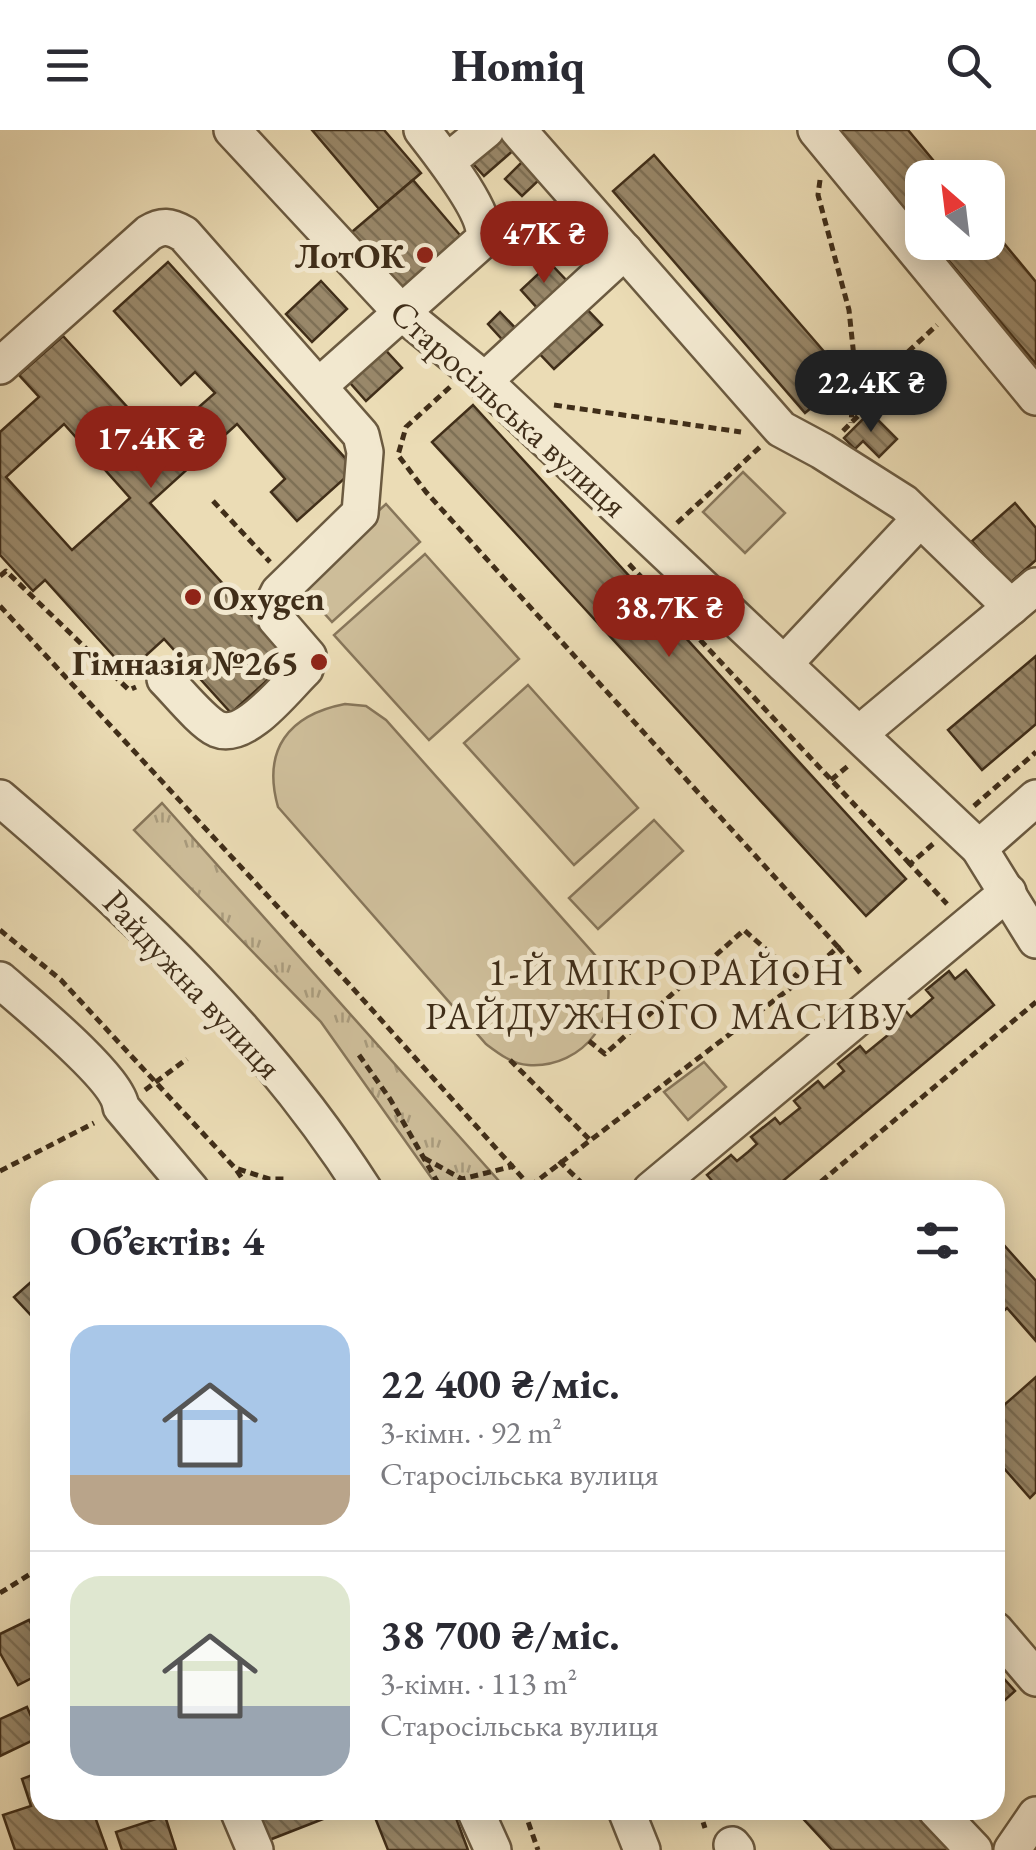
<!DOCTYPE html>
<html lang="uk">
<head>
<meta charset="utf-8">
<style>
	body { margin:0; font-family:"EB Garamond",serif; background:#f7f7f7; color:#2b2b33; height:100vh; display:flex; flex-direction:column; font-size:38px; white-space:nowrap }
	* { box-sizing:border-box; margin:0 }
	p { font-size:32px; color:#7c7c81 }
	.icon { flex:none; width:55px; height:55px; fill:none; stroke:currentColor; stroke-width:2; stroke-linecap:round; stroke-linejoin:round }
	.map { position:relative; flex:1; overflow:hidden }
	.sheet { position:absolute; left:30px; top:1050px; width:975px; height:640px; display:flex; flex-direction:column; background:#fff; border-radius:30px; box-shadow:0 5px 25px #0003 }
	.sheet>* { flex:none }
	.needle { width:65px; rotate:332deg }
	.fabs { position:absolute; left:905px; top:30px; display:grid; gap:20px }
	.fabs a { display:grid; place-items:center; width:100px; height:100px; border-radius:20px; background:#fff; box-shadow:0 5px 25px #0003; font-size:50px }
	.price { position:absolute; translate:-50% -85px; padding:0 22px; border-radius:35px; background:#8f2418; color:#fff; font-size:32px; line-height:65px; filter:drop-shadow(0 2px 5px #0008) }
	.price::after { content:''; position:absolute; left:50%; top:60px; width:30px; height:22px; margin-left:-15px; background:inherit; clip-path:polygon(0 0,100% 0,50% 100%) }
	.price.on { background:#222; color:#fff }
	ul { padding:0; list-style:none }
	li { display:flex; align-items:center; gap:30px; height:250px; padding:0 40px }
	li+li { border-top:2px solid #e1e1e2 }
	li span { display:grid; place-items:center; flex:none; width:280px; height:200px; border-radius:30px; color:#555 }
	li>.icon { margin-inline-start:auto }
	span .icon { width:120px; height:120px; fill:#fffc; stroke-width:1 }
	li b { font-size:42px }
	h2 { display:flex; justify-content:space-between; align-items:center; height:120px; padding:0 40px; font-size:42px }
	header { display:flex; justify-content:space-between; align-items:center; height:130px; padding:0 40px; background:#fff; font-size:45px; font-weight:800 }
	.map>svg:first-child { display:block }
	.grass { fill:url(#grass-tufts); stroke:#87765a; stroke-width:2.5 }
	.green { fill:#cebe9a; stroke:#87765a; stroke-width:2.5 }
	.building { fill:url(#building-back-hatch); stroke:#402e19; stroke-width:2.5; fill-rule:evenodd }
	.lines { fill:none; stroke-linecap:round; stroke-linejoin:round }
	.minor-casing { stroke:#6b5a40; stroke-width:40 }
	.path { stroke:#402e19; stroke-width:5; stroke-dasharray:8 5; stroke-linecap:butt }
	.minor { stroke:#f2e8cf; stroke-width:35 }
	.poi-dot { fill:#8f2418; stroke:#f2e8cf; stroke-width:4 }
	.labels { text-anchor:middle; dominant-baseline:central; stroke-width:10; stroke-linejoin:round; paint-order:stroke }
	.poi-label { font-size:35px; font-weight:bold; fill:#402e19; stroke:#f2e8cf; text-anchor:end }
	.street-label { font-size:35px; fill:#402e19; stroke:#f2e8cf }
	.neighbourhood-label { font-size:38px; letter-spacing:2.5px; fill:#402e19; stroke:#f2e8cf }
</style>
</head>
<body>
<header><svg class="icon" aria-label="menu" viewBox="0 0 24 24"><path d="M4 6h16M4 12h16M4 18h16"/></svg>Homiq<svg class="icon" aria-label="search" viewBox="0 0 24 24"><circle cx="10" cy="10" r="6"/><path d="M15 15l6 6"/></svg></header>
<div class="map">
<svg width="1036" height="1720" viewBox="0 0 1036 1720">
	<defs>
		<pattern id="grass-tufts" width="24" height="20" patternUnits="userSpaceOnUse" patternTransform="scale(2.5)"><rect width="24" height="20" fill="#cebe9a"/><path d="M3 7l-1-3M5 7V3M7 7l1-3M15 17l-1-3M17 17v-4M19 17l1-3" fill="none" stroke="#a99b7d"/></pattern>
		<pattern id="building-back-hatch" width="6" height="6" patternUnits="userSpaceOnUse" patternTransform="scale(2.5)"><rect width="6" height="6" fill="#99886a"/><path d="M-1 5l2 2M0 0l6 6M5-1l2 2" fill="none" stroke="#7e7056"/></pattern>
	</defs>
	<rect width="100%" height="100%" fill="#ebdcb5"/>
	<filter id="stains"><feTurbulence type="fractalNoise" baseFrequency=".002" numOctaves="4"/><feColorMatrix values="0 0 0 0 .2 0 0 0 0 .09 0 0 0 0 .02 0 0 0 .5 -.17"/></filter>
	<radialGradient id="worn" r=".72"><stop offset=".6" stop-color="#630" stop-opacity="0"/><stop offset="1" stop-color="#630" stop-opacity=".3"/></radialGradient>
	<!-- grass -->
	<path class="grass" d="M162,673L507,1060H440L321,892L134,700Z"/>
	<!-- green -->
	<g class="green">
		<path d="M743,342L785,383L745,423L703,382Z"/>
		<path d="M386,374L420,412L332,492L298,454Z"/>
		<path d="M425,424L519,529L429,610L334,505Z"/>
		<path d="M528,555L638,678L574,735L464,613Z"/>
		<path d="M345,574L366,576L386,590L602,833C625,884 584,939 528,935C512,934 498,923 486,914L278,677C262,620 288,585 345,574Z"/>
		<path d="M654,690L683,721L598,799L569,768Z"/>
		<path d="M704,932L726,957L688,990L664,962Z"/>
	</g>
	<!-- building -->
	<g class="building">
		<path d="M312,0H384L421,43L379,79Z"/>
		<path d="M498,0L516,18L484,46L467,27Z"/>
		<path d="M838,0H908L948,48H922V100Z"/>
		<path d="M654,25L847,248L805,283L613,61Z"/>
		<path d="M523,31L540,49L522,66L505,49Z"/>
		<path d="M413,50L465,111L398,168L346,107Z"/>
		<path d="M988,94L1036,152V234L933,112H988Z"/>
		<path d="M168,132L355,339L297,391L271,362L285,349L237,294L150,373L291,529L231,583L164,509L128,542L45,450L33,461L0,425V302L39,267L19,245L63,206L159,312L215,263L195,242L181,255L114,181ZM64,294L130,368L72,420L6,347Z"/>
		<path d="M550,133L568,152L538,179L521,160Z"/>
		<path d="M321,151L347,179L312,212L286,184Z"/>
		<path d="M583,175L602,195L554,239L535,219Z"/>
		<path d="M500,182L522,205L509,217L488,194Z"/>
		<path d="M380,214L402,238L366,271L344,246Z"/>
		<path d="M473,275L906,749L866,786L432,312Z"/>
		<path d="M870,282L897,309L879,327L863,311L855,319L844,308Z"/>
		<path d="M1015,373L1036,398V430L1009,454L972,411Z"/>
		<path d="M1036,526V594L982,640L948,600Z"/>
		<path d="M966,840L994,875L772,1060H705L714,1053L707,1045L731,1025L737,1031L748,1022L757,1014L751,1007L775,988L780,994L800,978L794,971L818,951L824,958L844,941L838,934L860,916L866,923L888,905L882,898L904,879L911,887L933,868L926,860L949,841L955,849Z"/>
		<path d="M995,1105L1036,1151V1211L1007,1178L995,1189Z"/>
		<path d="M40,1144V1195L14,1167Z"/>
		<path d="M1036,1247V1362L1030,1368L995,1328V1267L1003,1276Z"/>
		<path d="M29,1490L33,1497L40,1494V1556L36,1546L18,1555L0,1523V1504Z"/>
		<path d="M995,1528L1002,1536L997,1541L1015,1561L995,1579Z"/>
		<path d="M27,1577L40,1607L0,1626V1589Z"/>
		<path d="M40,1642V1680H116L95,1687L107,1720H15L3,1685L31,1676L22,1649Z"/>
		<path d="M252,1680H346L264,1712Z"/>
		<path d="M372,1680H453L468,1720H388Z"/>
		<path d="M795,1680H915L952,1720H832Z"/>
		<path d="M165,1686L176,1720H122L116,1702Z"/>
	</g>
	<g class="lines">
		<!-- minor casing -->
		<g class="minor-casing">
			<g id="minor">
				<path d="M232,0L401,182L471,239L979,718L1036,810"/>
				<path d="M518,0L781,299L822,321L904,373L1011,477"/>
				<path d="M816,0L1036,267"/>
				<path d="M447,32L486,0"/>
				<path d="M0,236L149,103C162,95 170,96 184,104L361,305L365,322L360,383L279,462L272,476L276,489L308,526L305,539C286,557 246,611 217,599C202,592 178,562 165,549"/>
				<path d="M484,251L625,121"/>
				<path d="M319,256L484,109C488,83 439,22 422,0"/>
				<path d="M784,534L920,389"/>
				<path d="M859,604L1036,456"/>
				<path d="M0,668C136,784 267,908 364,1060"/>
				<path d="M979,718L1036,668"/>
				<path d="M0,850C25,872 118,948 121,977L191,1060"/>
				<path d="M651,1060L1008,762"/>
				<path d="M995,1500L1036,1548"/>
				<path d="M238,1680L255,1720"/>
				<path d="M475,1680L493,1720"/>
				<path d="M626,1680L642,1720"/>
				<path d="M936,1680L974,1720"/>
				<path d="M732,1715L736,1720"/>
				<path d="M1012,1720L1036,1685"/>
			</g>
		</g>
		<!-- path -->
		<g class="path">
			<path d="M820,50L818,65L849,180L855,237L851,293"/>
			<path d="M450,257L406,297L398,325L426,362L838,817L801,850L525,1060"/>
			<path d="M554,275L741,302"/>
			<path d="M843,301L886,258L898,231L937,195"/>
			<path d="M213,371L270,432"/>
			<path d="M677,393L760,317"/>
			<path d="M629,434L910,734"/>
			<path d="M0,446L6,441L129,560L136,557"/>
			<path d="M0,476L349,854L528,1054"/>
			<path d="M831,650L848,636"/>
			<path d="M974,676L1036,622"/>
			<path d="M933,714L910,734L947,774"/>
			<path d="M0,800L61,850L235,1038L250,1060"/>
			<path d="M838,817L862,845"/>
			<path d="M589,911L605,924L744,800L801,850"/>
			<path d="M359,925L390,969L442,1060"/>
			<path d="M510,930L589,1009"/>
			<path d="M145,960L187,929"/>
			<path d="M424,1028L462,1049L514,1036"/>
			<path d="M559,1031L589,1060"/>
			<path d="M238,1039L269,1049H284"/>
			<path d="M0,1041L94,993"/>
			<path d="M272,1060L286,1053"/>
			<path d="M811,1060L1036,872"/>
			<path d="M0,1463L40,1438"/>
			<path d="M524,1680L538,1720"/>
			<path d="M699,1680L705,1698"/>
		</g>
		<!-- minor -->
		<use href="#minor" class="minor"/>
	</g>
	<!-- markers -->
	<g class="poi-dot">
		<circle cx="425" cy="125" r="10"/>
		<circle cx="193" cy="467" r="10"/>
		<circle cx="319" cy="532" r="10"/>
	</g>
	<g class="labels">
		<!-- poi labels -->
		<g class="poi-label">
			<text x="405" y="125">ЛотОК</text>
			<text x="213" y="467" text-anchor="start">Oxygen</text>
			<text x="299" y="532">Гімназія №265</text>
		</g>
		<!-- street labels -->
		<g class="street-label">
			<text transform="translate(509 278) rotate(42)">Старосільська вулиця</text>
			<text transform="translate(193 854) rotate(47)">Райдужна вулиця</text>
		</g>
		<!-- neighbourhood labels -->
		<g class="neighbourhood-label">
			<text x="667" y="841">1-Й МІКРОРАЙОН<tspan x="667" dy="44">РАЙДУЖНОГО МАСИВУ</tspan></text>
		</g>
	</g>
	<rect width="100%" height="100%" filter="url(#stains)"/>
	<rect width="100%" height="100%" fill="url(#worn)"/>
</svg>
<div class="fabs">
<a><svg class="needle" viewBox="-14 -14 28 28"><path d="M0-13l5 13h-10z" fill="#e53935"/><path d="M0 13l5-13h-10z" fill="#7c7c81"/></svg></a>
</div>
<b class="price" style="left:544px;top:156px">47K ₴</b>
<b class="price on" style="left:871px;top:305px">22.4K ₴</b>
<b class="price" style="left:151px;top:361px">17.4K ₴</b>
<b class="price" style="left:669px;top:530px">38.7K ₴</b>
<section class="sheet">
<h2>Об’єктів: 4<svg class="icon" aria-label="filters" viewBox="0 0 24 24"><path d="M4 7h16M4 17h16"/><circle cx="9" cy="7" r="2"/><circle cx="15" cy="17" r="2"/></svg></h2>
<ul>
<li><span style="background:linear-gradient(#a9c7e8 75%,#b9a48a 0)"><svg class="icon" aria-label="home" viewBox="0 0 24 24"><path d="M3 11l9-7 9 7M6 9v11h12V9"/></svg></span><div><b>22 400 ₴/міс.</b><p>3-кімн. · 92 m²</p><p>Старосільська вулиця</p></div></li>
<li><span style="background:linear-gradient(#dfe7d0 65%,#9aa5b1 0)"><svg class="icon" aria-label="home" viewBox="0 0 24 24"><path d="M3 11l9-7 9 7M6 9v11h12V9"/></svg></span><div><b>38 700 ₴/міс.</b><p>3-кімн. · 113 m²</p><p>Старосільська вулиця</p></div></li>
</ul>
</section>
</div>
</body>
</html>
